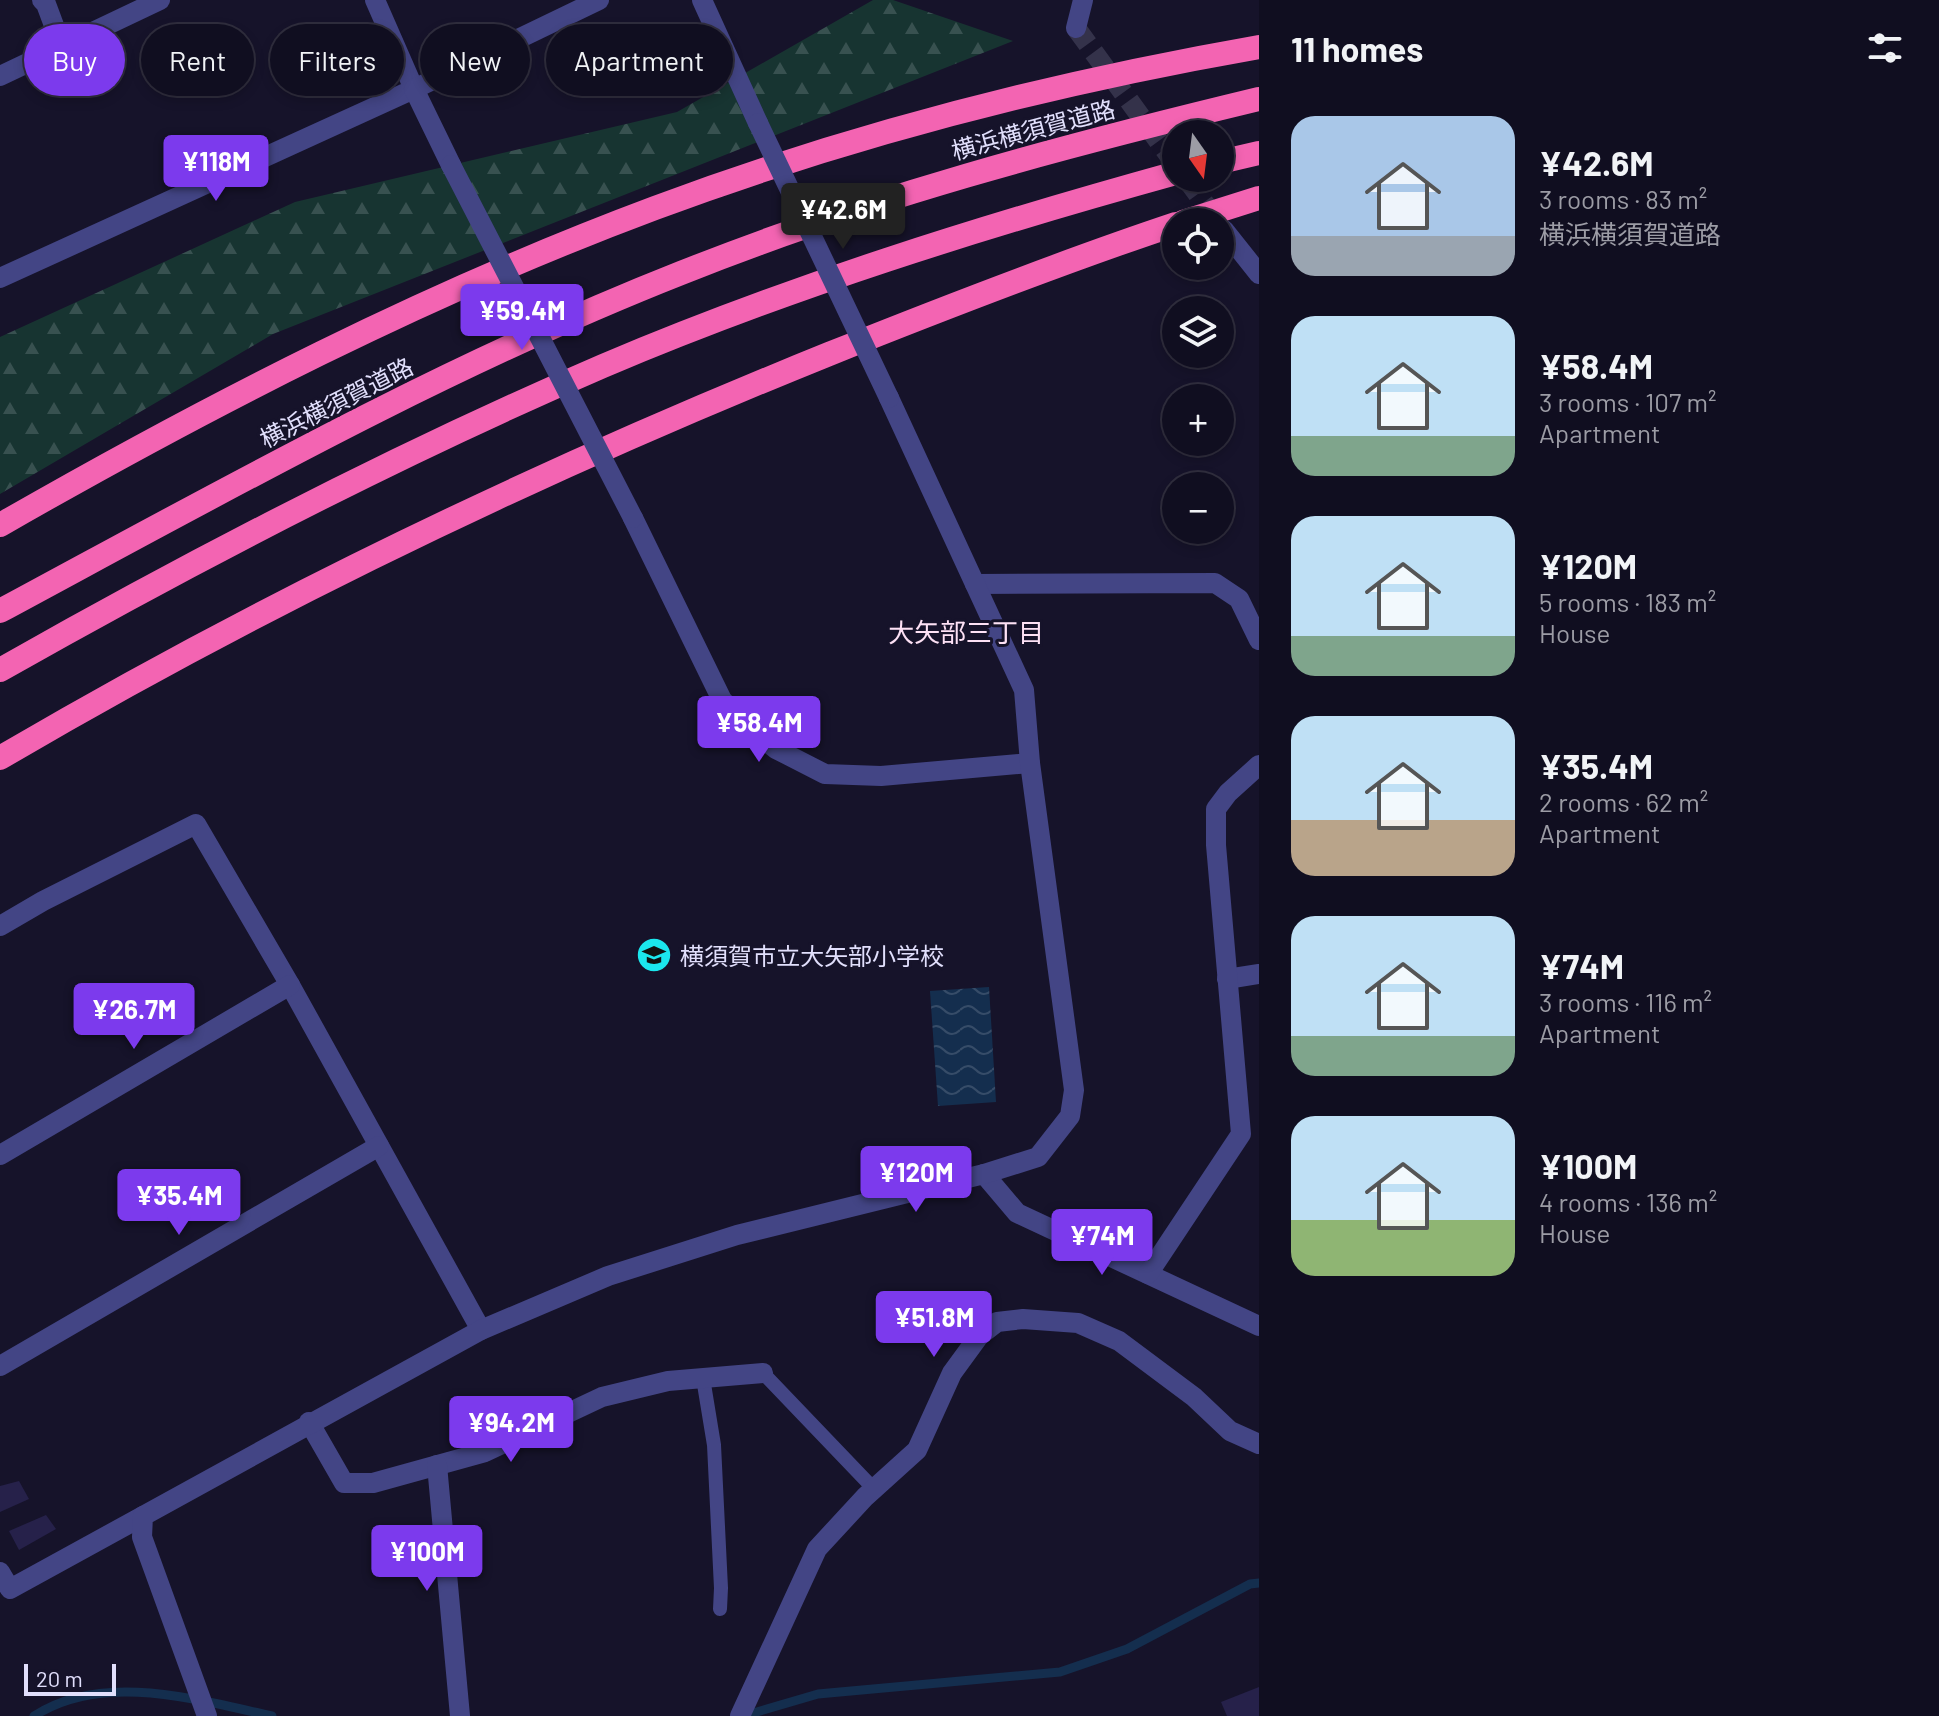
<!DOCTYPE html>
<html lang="en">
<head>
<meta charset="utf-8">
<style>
	body { margin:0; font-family:Barlow,"Noto Sans JP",sans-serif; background:#1e1c2d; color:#f1f3f6; height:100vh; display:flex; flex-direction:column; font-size:30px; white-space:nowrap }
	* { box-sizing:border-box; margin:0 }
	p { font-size:26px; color:#9c9ca5 }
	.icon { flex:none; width:44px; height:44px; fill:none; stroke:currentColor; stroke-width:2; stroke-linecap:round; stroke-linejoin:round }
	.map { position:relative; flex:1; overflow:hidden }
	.side { display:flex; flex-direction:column; background:#100e20; width:680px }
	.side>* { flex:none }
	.hud { position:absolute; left:24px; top:24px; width:760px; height:72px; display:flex; gap:16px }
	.needle { width:52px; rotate:166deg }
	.buttons { position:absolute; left:1162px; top:120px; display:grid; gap:16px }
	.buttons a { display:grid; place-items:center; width:72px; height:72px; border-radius:50%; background:#100e20; box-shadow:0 4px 12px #0003,0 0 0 2px #302e3e; font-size:40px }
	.scale { position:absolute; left:24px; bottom:20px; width:92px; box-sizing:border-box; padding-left:8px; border:4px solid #e1dffc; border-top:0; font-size:22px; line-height:28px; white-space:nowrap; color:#e1dffc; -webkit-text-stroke:6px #16132a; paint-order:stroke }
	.price { position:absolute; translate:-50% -68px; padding:0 18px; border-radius:8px; background:#7c3aed; color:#fff; font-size:26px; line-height:52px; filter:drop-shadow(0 2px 4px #0008) }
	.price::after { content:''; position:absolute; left:50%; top:48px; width:24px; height:18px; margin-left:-12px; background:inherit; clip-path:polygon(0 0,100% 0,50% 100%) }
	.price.current { background:#222; color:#fff }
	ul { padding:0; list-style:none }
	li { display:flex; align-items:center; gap:24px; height:200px; padding:0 32px }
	li span { display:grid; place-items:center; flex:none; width:224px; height:160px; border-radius:24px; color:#555 }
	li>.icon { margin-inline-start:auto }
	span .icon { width:96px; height:96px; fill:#fffc; stroke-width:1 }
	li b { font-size:34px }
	h2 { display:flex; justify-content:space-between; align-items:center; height:96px; padding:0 32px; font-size:34px }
	.pill { padding:0 28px; border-radius:36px; background:#100e20; box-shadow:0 4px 12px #0003,0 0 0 2px #302e3e; font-size:28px; line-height:72px }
	.pill.current { background:#7c3aed; color:#fff }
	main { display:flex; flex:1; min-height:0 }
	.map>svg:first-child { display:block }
	.forest { fill:url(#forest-firs) }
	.water { fill:url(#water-waves) }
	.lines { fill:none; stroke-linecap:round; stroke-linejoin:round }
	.stream { stroke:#142e4e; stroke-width:9 }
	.building { fill:#26214a }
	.minor-tunnel { stroke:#34324a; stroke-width:20; stroke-dasharray:20 10; stroke-linecap:butt }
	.service { stroke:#434585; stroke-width:14 }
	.minor { stroke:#434585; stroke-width:20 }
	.tertiary { stroke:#434585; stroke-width:20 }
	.motorway { stroke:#f364b2; stroke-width:24 }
	.tertiary-bridge { stroke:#434585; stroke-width:20 }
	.labels { text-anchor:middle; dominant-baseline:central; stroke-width:6; stroke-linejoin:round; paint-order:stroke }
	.street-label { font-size:24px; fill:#e1dffc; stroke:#16132a }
	.poi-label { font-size:24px; fill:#e1dffc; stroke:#16132a; text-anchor:start }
	.neighbourhood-label { font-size:26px; fill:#fde1f5; stroke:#16132a }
</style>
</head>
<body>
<main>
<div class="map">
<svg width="1259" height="1716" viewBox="0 0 1259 1716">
	<defs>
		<pattern id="forest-firs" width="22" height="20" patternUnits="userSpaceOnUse" patternTransform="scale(2)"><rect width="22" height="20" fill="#173431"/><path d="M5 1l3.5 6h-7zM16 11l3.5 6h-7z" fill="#385150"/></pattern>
		<pattern id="water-waves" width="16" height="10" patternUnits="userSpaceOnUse" patternTransform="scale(2)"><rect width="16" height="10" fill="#142e4e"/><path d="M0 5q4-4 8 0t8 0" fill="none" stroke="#364c68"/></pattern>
	</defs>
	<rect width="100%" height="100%" fill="#16132a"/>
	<!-- forest -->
	<path class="forest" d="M873,0H893L1013,41L273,334L0,494V337L295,202L677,112Z"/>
	<!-- water -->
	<path class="water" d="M989,987L996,1102L938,1106L930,991Z"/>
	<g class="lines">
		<!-- stream -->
		<g class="stream">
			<path d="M34,1716C103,1671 198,1700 272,1716"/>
			<path d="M743,1716L818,1694L1060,1672L1127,1649L1250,1584L1259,1583"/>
		</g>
	</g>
	<!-- building -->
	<g class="building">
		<path d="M19,1481L29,1499L0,1512V1486Z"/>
		<path d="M46,1515L56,1529L19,1550L9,1531Z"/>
		<path d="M1259,1687V1716H1227L1221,1702Z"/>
	</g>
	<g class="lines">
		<!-- minor-tunnel -->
		<g class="minor-tunnel">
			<path d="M1076,28L1176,165"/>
			<path d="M1186,178L1218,222"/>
		</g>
		<!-- service -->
		<g class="service">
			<path d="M763,1373L874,1489"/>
			<path d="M703,1378L714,1445L721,1588L720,1609"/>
		</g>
		<!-- minor -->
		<g class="minor">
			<path d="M42,0L46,4L62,47"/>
			<path d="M1076,28L1083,0"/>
			<path d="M0,76L160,0"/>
			<path d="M1224,230L1259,274"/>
			<path d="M0,278L414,89L375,0"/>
			<path d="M975,584L1215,583L1239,599L1259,640"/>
			<path d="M0,926L43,901L196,824L290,985L481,1330"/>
			<path d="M1227,979L1259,974"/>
			<path d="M0,1155L290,985"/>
			<path d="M984,1174L1017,1213L1259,1326"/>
			<path d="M1148,1274L1241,1134L1216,845V809L1228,793L1259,765"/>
			<path d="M0,1366L379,1146"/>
			<path d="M309,1422L344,1483H373L485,1452L602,1397L668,1381L763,1373"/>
			<path d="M437,1465L460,1716"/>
			<path d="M0,1572L10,1589L143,1516"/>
			<path d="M740,1716L817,1549L865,1497L917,1450L952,1373L979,1336L997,1322L1023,1319L1078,1323L1119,1341L1194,1397L1230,1431L1259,1444"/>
		</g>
		<!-- tertiary -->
		<g class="tertiary">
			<path d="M702,0L758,123"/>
			<path d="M451,165L414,89L599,0"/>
			<path d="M633,518L722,700L750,729L776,749L825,774L881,776L1030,763"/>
			<path d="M207,1716L142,1537L143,1516L481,1330L608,1276L737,1235L984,1174L1038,1157L1070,1116L1074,1090L1030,763L1024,690L889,398"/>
		</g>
		<!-- motorway -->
		<g class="motorway">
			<path d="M1220,162L1259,153"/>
			<path d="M1183,222L1259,198"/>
			<path d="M0,525C211,404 427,293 655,208C851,135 1053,83 1259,47"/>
			<path d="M0,611C223,491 445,366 681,273C868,198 1064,146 1259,99"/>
			<path d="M0,670C196,559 396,455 603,366C789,287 981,227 1176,173"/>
			<path d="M0,758C265,602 544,469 829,354C944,308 1059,263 1176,224"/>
		</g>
		<!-- tertiary-bridge -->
		<g class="tertiary-bridge">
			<path d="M758,123L889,398"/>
			<path d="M451,165L633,518"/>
		</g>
	</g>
	<!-- icons -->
	<defs>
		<g id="school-disc" transform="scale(1.8)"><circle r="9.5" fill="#1be6ed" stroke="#16132a"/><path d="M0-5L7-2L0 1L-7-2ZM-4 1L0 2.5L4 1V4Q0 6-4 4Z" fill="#111"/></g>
	</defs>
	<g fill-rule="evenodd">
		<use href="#school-disc" x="654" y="955"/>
	</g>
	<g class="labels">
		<!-- street labels -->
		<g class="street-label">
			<text transform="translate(1033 129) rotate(-15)">横浜横須賀道路</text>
			<text transform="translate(336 402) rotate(-27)">横浜横須賀道路</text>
		</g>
		<!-- poi labels -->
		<g class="poi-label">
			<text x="680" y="955">横須賀市立大矢部小学校</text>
		</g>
		<!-- neighbourhood labels -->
		<g class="neighbourhood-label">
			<text x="966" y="631">大矢部三丁目</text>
		</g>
	</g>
</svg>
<div class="buttons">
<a><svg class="needle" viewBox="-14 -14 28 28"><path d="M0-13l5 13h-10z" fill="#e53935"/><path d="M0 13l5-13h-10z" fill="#9c9ca5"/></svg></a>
<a><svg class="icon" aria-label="locate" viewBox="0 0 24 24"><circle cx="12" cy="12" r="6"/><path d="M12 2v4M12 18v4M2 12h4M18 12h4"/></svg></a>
<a><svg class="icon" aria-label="layers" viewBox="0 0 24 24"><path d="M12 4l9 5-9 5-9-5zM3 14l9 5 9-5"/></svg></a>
<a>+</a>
<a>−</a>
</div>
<div class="scale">20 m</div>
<b class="price" style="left:216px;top:203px">¥118M</b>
<b class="price current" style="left:843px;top:251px">¥42.6M</b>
<b class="price" style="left:522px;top:352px">¥59.4M</b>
<b class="price" style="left:759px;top:764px">¥58.4M</b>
<b class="price" style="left:134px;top:1051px">¥26.7M</b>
<b class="price" style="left:916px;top:1214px">¥120M</b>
<b class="price" style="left:179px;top:1237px">¥35.4M</b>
<b class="price" style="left:1102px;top:1277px">¥74M</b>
<b class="price" style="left:934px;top:1359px">¥51.8M</b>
<b class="price" style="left:511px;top:1464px">¥94.2M</b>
<b class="price" style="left:427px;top:1593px">¥100M</b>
<div class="hud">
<a class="pill current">Buy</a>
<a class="pill">Rent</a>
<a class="pill">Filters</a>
<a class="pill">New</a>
<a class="pill">Apartment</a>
</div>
</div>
<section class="side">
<h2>11 homes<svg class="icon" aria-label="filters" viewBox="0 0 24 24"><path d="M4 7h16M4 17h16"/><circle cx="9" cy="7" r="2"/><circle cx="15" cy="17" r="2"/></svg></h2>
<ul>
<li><span style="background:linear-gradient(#a9c7e8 75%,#9aa5b1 0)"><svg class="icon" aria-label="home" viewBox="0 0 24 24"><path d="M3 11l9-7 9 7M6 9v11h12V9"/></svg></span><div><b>¥42.6M</b><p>3 rooms · 83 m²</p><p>横浜横須賀道路</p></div></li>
<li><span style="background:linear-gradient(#bfe0f5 75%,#7fa58c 0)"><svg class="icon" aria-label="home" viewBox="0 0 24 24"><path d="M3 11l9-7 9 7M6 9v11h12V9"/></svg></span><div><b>¥58.4M</b><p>3 rooms · 107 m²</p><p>Apartment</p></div></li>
<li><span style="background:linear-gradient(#bfe0f5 75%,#7fa58c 0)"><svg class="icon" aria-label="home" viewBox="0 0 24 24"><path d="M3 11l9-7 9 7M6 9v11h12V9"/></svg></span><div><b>¥120M</b><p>5 rooms · 183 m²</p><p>House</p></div></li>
<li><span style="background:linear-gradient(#bfe0f5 65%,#b9a48a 0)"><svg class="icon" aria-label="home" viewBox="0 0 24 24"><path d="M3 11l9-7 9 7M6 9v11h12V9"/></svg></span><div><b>¥35.4M</b><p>2 rooms · 62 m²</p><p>Apartment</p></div></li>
<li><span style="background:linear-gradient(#bfe0f5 75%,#7fa58c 0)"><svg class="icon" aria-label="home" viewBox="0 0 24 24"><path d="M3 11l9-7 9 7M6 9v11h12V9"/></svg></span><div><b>¥74M</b><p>3 rooms · 116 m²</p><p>Apartment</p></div></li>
<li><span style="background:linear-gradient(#bfe0f5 65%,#8fb573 0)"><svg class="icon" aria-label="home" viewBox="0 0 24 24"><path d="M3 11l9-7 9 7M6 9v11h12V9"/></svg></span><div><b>¥100M</b><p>4 rooms · 136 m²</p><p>House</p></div></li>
</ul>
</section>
</main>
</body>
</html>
